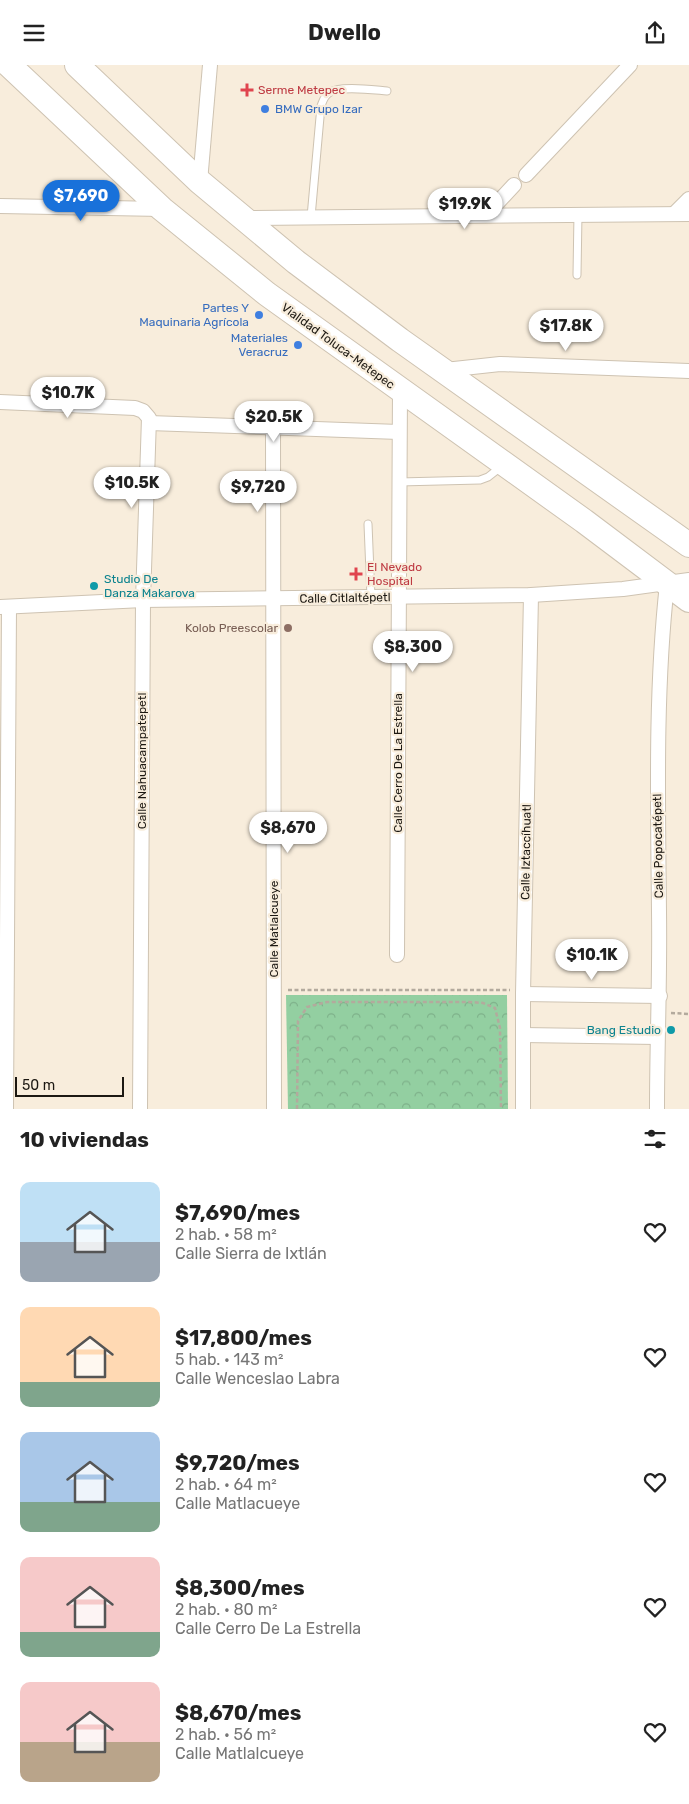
<!DOCTYPE html>
<html lang="es">
<head>
<meta charset="utf-8">
<style>
	body { margin:0; font-family:Rubik,sans-serif; background:#f2f2f2; color:#222; height:100vh; display:flex; flex-direction:column; font-size:19px; white-space:nowrap }
	* { box-sizing:border-box; margin:0 }
	p { font-size:16px; color:#767676 }
	.icon { flex:none; width:28px; height:28px; fill:none; stroke:currentColor; stroke-width:2; stroke-linecap:round; stroke-linejoin:round }
	.map { position:relative; height:1044px; overflow:hidden }
	.side { display:flex; flex-direction:column; background:#fff; flex:1 }
	.side>* { flex:none }
	.scale { position:absolute; left:15px; bottom:12px; width:109px; box-sizing:border-box; padding-left:5px; border:2px solid #1c1812; border-top:0; font-size:14px; line-height:18px; white-space:nowrap; color:#1c1812; -webkit-text-stroke:4px #f8eddc; paint-order:stroke }
	.price { position:absolute; translate:-50% -42px; padding:0 11px; border-radius:18px; background:#fff; color:#222; font-size:16px; line-height:32px; filter:drop-shadow(0 1px 2px #0008) }
	.price::after { content:''; position:absolute; left:50%; top:30px; width:15px; height:11px; margin-left:-8px; background:inherit; clip-path:polygon(0 0,100% 0,50% 100%) }
	.price.current { background:#1971da; color:#fff }
	ul { padding:0; list-style:none }
	li { display:flex; align-items:center; gap:15px; height:125px; padding:0 20px }
	li span { display:grid; place-items:center; flex:none; width:140px; height:100px; border-radius:10px; color:#555 }
	li>.icon { margin-inline-start:auto }
	span .icon { width:60px; height:60px; fill:#fffc; stroke-width:1 }
	li b { font-size:21px }
	h2 { display:flex; justify-content:space-between; align-items:center; height:60px; padding:0 20px; font-size:21px }
	header { display:flex; justify-content:space-between; align-items:center; height:65px; padding:0 20px; background:#fff; font-size:22px; font-weight:700 }
	.map>svg:first-child { display:block }
	.forest { fill:url(#forest-crowns) }
	.lines { fill:none; stroke-linecap:round; stroke-linejoin:round }
	.lane-casing { stroke:#cec3b2; stroke-width:9 }
	.street-casing { stroke:#cec3b2; stroke-width:16 }
	.highway-casing { stroke:#cec3b2; stroke-width:26 }
	.path { stroke:#b3aa9d; stroke-width:2.5; stroke-dasharray:4 2.5; stroke-linecap:butt }
	.lane { stroke:#fff; stroke-width:7 }
	.street { stroke:#fff; stroke-width:14 }
	.highway { stroke:#fff; stroke-width:24 }
	.health-dot { fill:#e0444e; stroke:#f8eddc; stroke-width:2 }
	.shop-dot { fill:#3f7fe0; stroke:#f8eddc; stroke-width:2 }
	.culture-dot { fill:#0f9aa8; stroke:#f8eddc; stroke-width:2 }
	.education-dot { fill:#8d6e63; stroke:#f8eddc; stroke-width:2 }
	.labels { text-anchor:middle; dominant-baseline:central; stroke-width:4.5; stroke-linejoin:round; paint-order:stroke }
	.health-label { font-size:12px; fill:#be3a42; stroke:#f8eddc; text-anchor:start }
	.shop-label { font-size:12px; fill:#366cbe; stroke:#f8eddc; text-anchor:end }
	.street-label { font-size:12px; fill:#1c1812; stroke:#f8eddc }
	.culture-label { font-size:12px; fill:#0d838f; stroke:#f8eddc; text-anchor:start }
	.education-label { font-size:12px; fill:#785e54; stroke:#f8eddc; text-anchor:end }
</style>
</head>
<body>
<header><svg class="icon" aria-label="menu" viewBox="0 0 24 24"><path d="M4 6h16M4 12h16M4 18h16"/></svg>Dwello<svg class="icon" aria-label="share" viewBox="0 0 24 24"><path d="M12 15V3M7 8l5-5 5 5M5 13v7h14v-7"/></svg></header>
<div class="map">
<svg width="689" height="1044" viewBox="0 0 689 1044">
	<defs>
		<pattern id="forest-crowns" width="20" height="18" patternUnits="userSpaceOnUse" patternTransform="scale(1.25)"><rect width="20" height="18" fill="#93cfa1"/><path d="M2 6a3 3 0 1 1 6 0M12 15a3 3 0 1 1 6 0" fill="none" stroke="#7eb18a"/></pattern>
	</defs>
	<rect width="100%" height="100%" fill="#f8eddc"/>
	<!-- forest -->
	<path class="forest" d="M286,930H507L508,1044H288Z"/>
	<g class="lines">
		<!-- lane casing -->
		<g class="lane-casing">
			<g id="lane">
				<path d="M311,152L321,41C323,36 324,31 329,28C339,20 374,25 387,26"/>
				<path d="M577,210L578,149"/>
				<path d="M399,417L480,415L488,412L502,401"/>
				<path d="M368,459L371,532"/>
			</g>
		</g>
		<!-- street casing -->
		<g class="street-casing">
			<g id="street">
				<path d="M526,110L630,0"/>
				<path d="M200,117L210,0"/>
				<path d="M0,141L162,144"/>
				<path d="M487,149L514,120"/>
				<path d="M674,149L689,134"/>
				<path d="M243,153L689,149"/>
				<path d="M445,305L500,299L689,306"/>
				<path d="M0,337L135,343L143,346L149,353L143,535L140,1044"/>
				<path d="M149,358L399,367"/>
				<path d="M273,364L274,1044"/>
				<path d="M0,542L143,535L531,530L623,524L689,515"/>
				<path d="M397,890L400,325"/>
				<path d="M523,929L660,931"/>
				<path d="M523,970L657,972"/>
				<path d="M6,1044L9,542"/>
				<path d="M523,1044V929L531,530"/>
				<path d="M657,1044C657,978 660,913 659,847C658,738 655,628 667,519"/>
			</g>
		</g>
		<!-- highway casing -->
		<g class="highway-casing">
			<g id="highway">
				<path d="M9,0L162,144L267,229L584,456L689,535"/>
				<path d="M77,0L200,117L296,197L400,275L689,480"/>
			</g>
		</g>
		<!-- path -->
		<g class="path">
			<path d="M288,925H510"/>
			<path d="M671,948L689,949"/>
			<path d="M297,1044L298,956L307,942L327,937H470L483,938L495,943L500,963L501,1044"/>
		</g>
		<!-- lane -->
		<use href="#lane" class="lane"/>
		<!-- street -->
		<use href="#street" class="street"/>
		<!-- highway -->
		<use href="#highway" class="highway"/>
	</g>
	<!-- markers -->
	<g class="health-dot">
		<path d="M244.5 17.5h5v5h5v5h-5v5h-5v-5h-5v-5h5z"/>
		<path d="M353.5 501.5h5v5h5v5h-5v5h-5v-5h-5v-5h5z"/>
	</g>
	<g class="shop-dot">
		<circle cx="265" cy="44" r="5"/>
		<circle cx="259" cy="250" r="5"/>
		<circle cx="298" cy="280" r="5"/>
	</g>
	<g class="culture-dot">
		<circle cx="94" cy="521" r="5"/>
		<circle cx="671" cy="965" r="5"/>
	</g>
	<circle class="education-dot" cx="288" cy="563" r="5"/>
	<g class="labels">
		<!-- health labels -->
		<g class="health-label">
			<text x="258" y="25">Serme Metepec</text>
			<text x="367" y="502">El Nevado<tspan x="367" dy="14">Hospital</tspan></text>
		</g>
		<!-- shop labels -->
		<g class="shop-label">
			<text x="275" y="44" text-anchor="start">BMW Grupo Izar</text>
			<text x="249" y="243">Partes Y<tspan x="249" dy="14">Maquinaria Agrícola</tspan></text>
			<text x="288" y="273">Materiales<tspan x="288" dy="14">Veracruz</tspan></text>
		</g>
		<!-- street labels -->
		<g class="street-label">
			<text transform="translate(338 281) rotate(36)">Vialidad Toluca-Metepec</text>
			<text transform="translate(345 533) rotate(-1)">Calle Citlaltépetl</text>
			<text transform="translate(142 696) rotate(-90)">Calle Nahuacampatepetl</text>
			<text transform="translate(398 698) rotate(-90)">Calle Cerro De La Estrella</text>
			<text transform="translate(658 781) rotate(-91)">Calle Popocatépetl</text>
			<text transform="translate(526 787) rotate(-89)">Calle Iztaccíhuatl</text>
			<text transform="translate(274 864) rotate(-90)">Calle Matlalcueye</text>
		</g>
		<!-- culture labels -->
		<g class="culture-label">
			<text x="104" y="514">Studio De<tspan x="104" dy="14">Danza Makarova</tspan></text>
			<text x="661" y="965" text-anchor="end">Bang Estudio</text>
		</g>
		<!-- education labels -->
		<g class="education-label">
			<text x="278" y="563">Kolob Preescolar</text>
		</g>
	</g>
</svg>
<div class="scale">50 m</div>
<b class="price current" style="left:81px;top:157px">$7,690</b>
<b class="price" style="left:465px;top:165px">$19.9K</b>
<b class="price" style="left:566px;top:287px">$17.8K</b>
<b class="price" style="left:68px;top:354px">$10.7K</b>
<b class="price" style="left:274px;top:378px">$20.5K</b>
<b class="price" style="left:132px;top:444px">$10.5K</b>
<b class="price" style="left:258px;top:448px">$9,720</b>
<b class="price" style="left:413px;top:608px">$8,300</b>
<b class="price" style="left:288px;top:789px">$8,670</b>
<b class="price" style="left:592px;top:916px">$10.1K</b>
</div>
<section class="side">
<h2>10 viviendas<svg class="icon" aria-label="filters" viewBox="0 0 24 24"><path d="M4 7h16M4 17h16"/><circle cx="9" cy="7" r="2"/><circle cx="15" cy="17" r="2"/></svg></h2>
<ul>
<li><span style="background:linear-gradient(#bfe0f5 60%,#9aa5b1 0)"><svg class="icon" aria-label="home" viewBox="0 0 24 24"><path d="M3 11l9-7 9 7M6 9v11h12V9"/></svg></span><div><b>$7,690/mes</b><p>2 hab. · 58 m²</p><p>Calle Sierra de Ixtlán</p></div><svg class="icon" aria-label="heart" viewBox="0 0 24 24"><path d="M12 20l-8-8c-3-5 5-10 8-4 3-6 11-1 8 4z"/></svg></li>
<li><span style="background:linear-gradient(#ffd9b3 75%,#7fa58c 0)"><svg class="icon" aria-label="home" viewBox="0 0 24 24"><path d="M3 11l9-7 9 7M6 9v11h12V9"/></svg></span><div><b>$17,800/mes</b><p>5 hab. · 143 m²</p><p>Calle Wenceslao Labra</p></div><svg class="icon" aria-label="heart" viewBox="0 0 24 24"><path d="M12 20l-8-8c-3-5 5-10 8-4 3-6 11-1 8 4z"/></svg></li>
<li><span style="background:linear-gradient(#a9c7e8 70%,#7fa58c 0)"><svg class="icon" aria-label="home" viewBox="0 0 24 24"><path d="M3 11l9-7 9 7M6 9v11h12V9"/></svg></span><div><b>$9,720/mes</b><p>2 hab. · 64 m²</p><p>Calle Matlacueye</p></div><svg class="icon" aria-label="heart" viewBox="0 0 24 24"><path d="M12 20l-8-8c-3-5 5-10 8-4 3-6 11-1 8 4z"/></svg></li>
<li><span style="background:linear-gradient(#f6c9c9 75%,#7fa58c 0)"><svg class="icon" aria-label="home" viewBox="0 0 24 24"><path d="M3 11l9-7 9 7M6 9v11h12V9"/></svg></span><div><b>$8,300/mes</b><p>2 hab. · 80 m²</p><p>Calle Cerro De La Estrella</p></div><svg class="icon" aria-label="heart" viewBox="0 0 24 24"><path d="M12 20l-8-8c-3-5 5-10 8-4 3-6 11-1 8 4z"/></svg></li>
<li><span style="background:linear-gradient(#f6c9c9 60%,#b9a48a 0)"><svg class="icon" aria-label="home" viewBox="0 0 24 24"><path d="M3 11l9-7 9 7M6 9v11h12V9"/></svg></span><div><b>$8,670/mes</b><p>2 hab. · 56 m²</p><p>Calle Matlalcueye</p></div><svg class="icon" aria-label="heart" viewBox="0 0 24 24"><path d="M12 20l-8-8c-3-5 5-10 8-4 3-6 11-1 8 4z"/></svg></li>
</ul>
</section>
</body>
</html>
